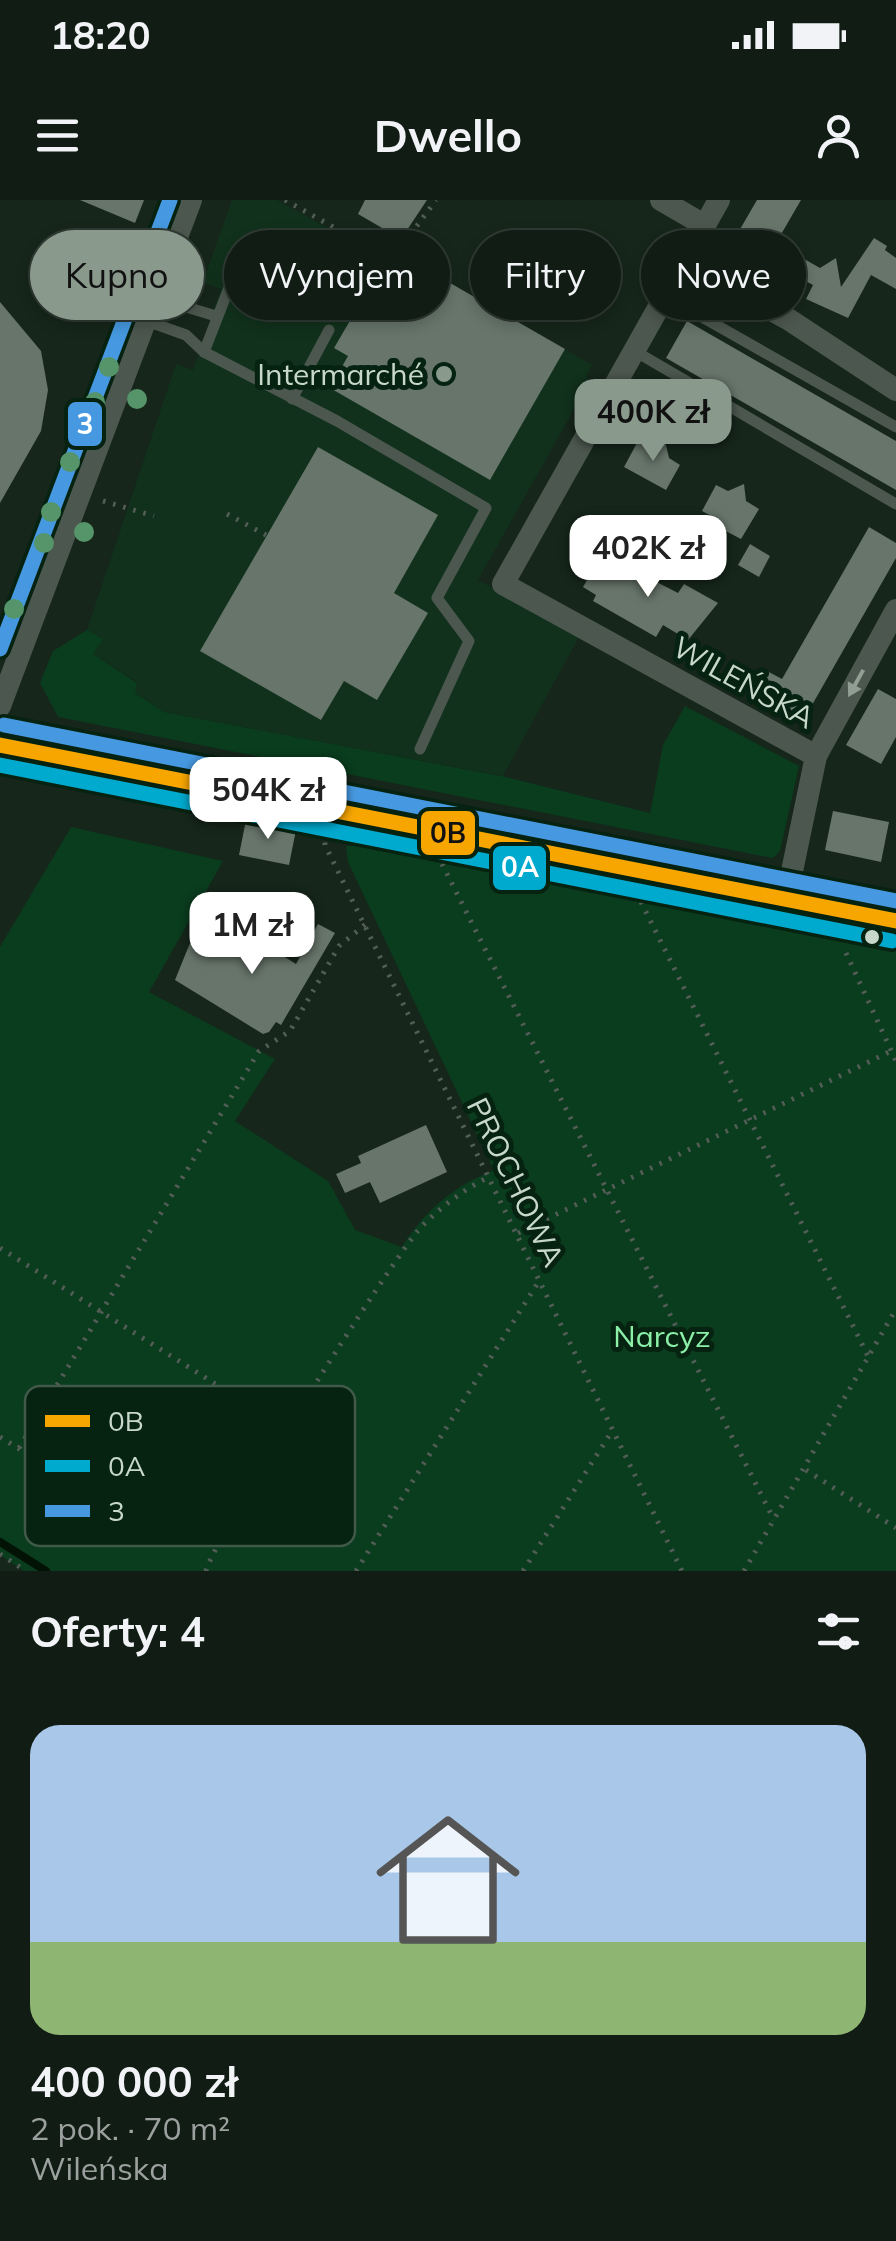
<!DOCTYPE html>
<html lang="pl">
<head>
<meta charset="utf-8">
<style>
	body { margin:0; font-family:Mulish,sans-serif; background:#19251d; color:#f1f3f6; height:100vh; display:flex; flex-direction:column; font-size:38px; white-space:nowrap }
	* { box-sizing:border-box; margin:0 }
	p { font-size:32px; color:#9ca1a0 }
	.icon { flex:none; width:55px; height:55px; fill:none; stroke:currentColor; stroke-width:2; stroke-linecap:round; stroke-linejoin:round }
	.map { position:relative; height:1371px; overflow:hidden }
	.details { display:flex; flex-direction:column; background:#101c14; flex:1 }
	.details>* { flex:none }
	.hud { position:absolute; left:30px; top:30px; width:838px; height:90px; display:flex; gap:20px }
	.price { position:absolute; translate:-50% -85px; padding:0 22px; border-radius:20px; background:#fff; color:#222; font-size:32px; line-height:65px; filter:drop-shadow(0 2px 5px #0008) }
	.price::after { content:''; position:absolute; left:50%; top:60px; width:30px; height:22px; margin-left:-15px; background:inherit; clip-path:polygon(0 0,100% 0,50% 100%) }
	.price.current { background:#899a8d; color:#111 }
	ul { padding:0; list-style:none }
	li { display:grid; align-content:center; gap:20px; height:530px; padding:0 30px }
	li span { display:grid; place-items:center; height:310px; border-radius:30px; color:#555 }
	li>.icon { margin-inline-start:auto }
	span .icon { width:180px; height:180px; fill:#fffc; stroke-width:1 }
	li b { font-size:42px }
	h2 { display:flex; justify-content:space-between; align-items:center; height:120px; padding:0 30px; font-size:42px }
	.pill { padding:0 35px; border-radius:45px; background:#101c14; box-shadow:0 5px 15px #0003,0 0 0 2px #303a34; font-size:35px; line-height:90px }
	.pill.current { background:#899a8d; color:#111 }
	.status { display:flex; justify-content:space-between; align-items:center; height:70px; padding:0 50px; background:#101c14; direction:ltr }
	.status svg { height:28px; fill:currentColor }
	header { display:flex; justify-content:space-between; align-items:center; height:130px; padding:0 30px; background:#101c14; font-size:45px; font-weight:700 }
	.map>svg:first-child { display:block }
	.built { fill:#11311c }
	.green { fill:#0a3c1e }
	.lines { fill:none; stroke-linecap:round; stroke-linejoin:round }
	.stream { stroke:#021306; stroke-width:8 }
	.building { fill:#67756b }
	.path { stroke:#525d56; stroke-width:5; stroke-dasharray:2.5 8; stroke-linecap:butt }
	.service { stroke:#4c574f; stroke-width:11 }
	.minor { stroke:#4c574f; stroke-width:22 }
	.tertiary { stroke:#4c574f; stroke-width:28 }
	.bus-1-casing { stroke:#062210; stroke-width:22 }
	.bus-2-casing { stroke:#062210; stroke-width:22 }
	.bus-3-casing { stroke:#062210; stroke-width:22 }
	.bus-1 { stroke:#f7a600; stroke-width:15 }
	.bus-2 { stroke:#00a9ce; stroke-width:15 }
	.bus-3 { stroke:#4699e1; stroke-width:15 }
	.tree { fill:#569569 }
	.oneway { fill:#909e93 }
	.poi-dot { fill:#899a8d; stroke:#062210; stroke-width:4 }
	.bus-dot { fill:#c7d8cb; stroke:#062210; stroke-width:4 }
	.labels { text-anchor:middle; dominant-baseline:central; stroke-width:10; stroke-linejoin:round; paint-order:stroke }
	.poi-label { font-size:30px; fill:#c7d8cb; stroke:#062210; text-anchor:end }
	.street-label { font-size:30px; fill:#c7d8cb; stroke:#062210 }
	.park-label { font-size:30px; fill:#8befa8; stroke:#062210 }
	.key { fill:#062210; stroke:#405948; stroke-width:2.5 }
	.key-label { font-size:28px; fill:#c7d8cb }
	.line-badge { stroke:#062210; stroke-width:4 }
	.badge-label { font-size:28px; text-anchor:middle; font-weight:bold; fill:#fff }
	.pale-badge-label { font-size:28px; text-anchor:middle; font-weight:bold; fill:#111 }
</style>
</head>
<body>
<div class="status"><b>18:20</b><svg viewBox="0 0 49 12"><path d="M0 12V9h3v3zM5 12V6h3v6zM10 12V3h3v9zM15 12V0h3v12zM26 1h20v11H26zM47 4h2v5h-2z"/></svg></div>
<header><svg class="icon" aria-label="menu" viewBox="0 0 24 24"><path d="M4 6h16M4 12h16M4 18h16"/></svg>Dwello<svg class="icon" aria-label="person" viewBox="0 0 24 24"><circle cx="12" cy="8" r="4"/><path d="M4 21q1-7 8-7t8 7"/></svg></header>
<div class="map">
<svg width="896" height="1371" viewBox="0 0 896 1371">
	<rect width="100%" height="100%" fill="#16261b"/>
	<!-- built -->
	<path class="built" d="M232,0H277L382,58L405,57L592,165L586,177L590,181L478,380L579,437L503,576L164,512L134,492L137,482L93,454L102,439L87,430L176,164L193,170L221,89L203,82Z"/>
	<!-- green -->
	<g class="green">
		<path d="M87,430L103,439L93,454L137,483L135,493L164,512L506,577L650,613L663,545L685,506L799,566L780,651L773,658L757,655L58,517L40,483L53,451Z"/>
		<path d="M71,627L223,661L149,792L275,859L235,921L328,981L355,1030L402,1047C425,1010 454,986 494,970L348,662L346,646H369L896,749V1371H24L0,1355V747Z"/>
	</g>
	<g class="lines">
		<!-- stream -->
		<path class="stream" d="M0,1342L46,1371"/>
	</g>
	<!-- building -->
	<g class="building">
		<path d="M80,0H144L135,23Z"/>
		<path d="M365,0H427L401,39L358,14Z"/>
		<path d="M757,0H801L776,43L820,68L836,58L841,87L874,38L887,46L885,50L896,58V89L871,75L848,118L806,99L813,85L732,43Z"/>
		<path d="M405,57L565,149L490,280L330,188L348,156L334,148L365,95L378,103Z"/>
		<path d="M0,102L41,151L48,190L41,231L0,303Z"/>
		<path d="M687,121L896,241V290L666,158Z"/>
		<path d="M638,241L651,248L665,241L669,258L680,265L666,290L624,267Z"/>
		<path d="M318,247L438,315L394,393L428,413L377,500L344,481L321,520L200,451Z"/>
		<path d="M744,284L746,301L759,309L741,339L714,325L717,319L702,311L716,285L728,291Z"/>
		<path d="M869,327L896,343V358L812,505L802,500L794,515L755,491L767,471L782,479Z"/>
		<path d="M750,344L770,356L759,377L738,365Z"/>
		<path d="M600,358L615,365L618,362L678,393L684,384L718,403L688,440L663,425L656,437L593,401L596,395L583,387Z"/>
		<path d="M878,489L896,499V537L881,564L846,545Z"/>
		<path d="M833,611L889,622L881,662L825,650Z"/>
		<path d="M246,620L296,630L289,665L239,655Z"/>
		<path d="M318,724L335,733L281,825L276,822L269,832L263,834L175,780L190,743L213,757L234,725L296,764Z"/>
		<path d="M426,925L447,972L380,1003L370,982L345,993L336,974L361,963L358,956Z"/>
	</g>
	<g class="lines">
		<!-- path -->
		<g class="path">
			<path d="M285,0L392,60"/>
			<path d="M357,77L369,79L391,61L436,0"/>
			<path d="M340,110L352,118"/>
			<path d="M103,301L154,316"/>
			<path d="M227,314L266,335"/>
			<path d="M324,632L325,645L682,1371"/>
			<path d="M442,664L774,1320"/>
			<path d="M641,702L868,1156"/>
			<path d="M846,753L896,861"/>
			<path d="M518,1033L891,851"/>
			<path d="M0,1048L217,1185"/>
			<path d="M0,1237L135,1320"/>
			<path d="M19,1248L259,851L290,831L339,746L366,724"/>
			<path d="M806,1270L896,1328"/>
			<path d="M0,1354L26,1371"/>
			<path d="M206,1371C208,1349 394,1056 421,1027C441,1007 464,989 489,977"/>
			<path d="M356,1371L539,1081"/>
			<path d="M523,1371L612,1231"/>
			<path d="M744,1371L896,1109"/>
		</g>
		<!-- service -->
		<g class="service">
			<path d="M665,96L896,227"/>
			<path d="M153,97L216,116"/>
			<path d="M144,120L186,135L204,152L337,221L486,308L437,398L469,441L420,549"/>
			<path d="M633,150L896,304"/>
			<path d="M204,152L232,80"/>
			<path d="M292,199L329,130"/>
		</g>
		<!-- minor -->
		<g class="minor">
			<path d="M661,0L704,25"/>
			<path d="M719,0L503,384L816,556"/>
			<path d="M682,62L788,119L896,190"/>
			<path d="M0,506L191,0"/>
			<path d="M786,700L816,556L896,410"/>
		</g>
		<!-- tertiary -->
		<path class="tertiary" d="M0,545L896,721"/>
		<!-- bus-1 casing -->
		<g class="bus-1-casing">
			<path id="bus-1" d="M0,545L896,721"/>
		</g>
		<!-- bus-2 casing -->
		<g class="bus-2-casing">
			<path id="bus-2" d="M0,565L892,741"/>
		</g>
		<!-- bus-3 casing -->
		<g class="bus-3-casing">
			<g id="bus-3">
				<path d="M0,449L170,0"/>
				<path d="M4,525L896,701"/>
			</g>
		</g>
		<!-- bus-1 -->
		<use href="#bus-1" class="bus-1"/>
		<!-- bus-2 -->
		<use href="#bus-2" class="bus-2"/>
		<!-- bus-3 -->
		<use href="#bus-3" class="bus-3"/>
	</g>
	<!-- trees -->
	<g class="tree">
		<circle cx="109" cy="167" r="10"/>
		<circle cx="137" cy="199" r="10"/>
		<circle cx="95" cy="202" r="10"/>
		<circle cx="70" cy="262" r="10"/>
		<circle cx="51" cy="312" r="10"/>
		<circle cx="84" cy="332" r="10"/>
		<circle cx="44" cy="343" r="10"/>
		<circle cx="14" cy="409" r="10"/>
	</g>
	<!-- one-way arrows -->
	<defs><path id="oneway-solid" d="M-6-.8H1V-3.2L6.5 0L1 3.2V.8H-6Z" transform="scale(2.5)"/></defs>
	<use class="oneway" href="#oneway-solid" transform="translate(856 483) rotate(119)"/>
	<!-- markers -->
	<circle class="poi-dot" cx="444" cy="174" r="10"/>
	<circle class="bus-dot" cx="872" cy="737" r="9"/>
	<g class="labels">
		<!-- poi labels -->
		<g class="poi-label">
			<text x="424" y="174">Intermarché</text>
		</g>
		<!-- street labels -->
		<g class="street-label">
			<text transform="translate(744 482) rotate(29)">WILEŃSKA</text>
			<text transform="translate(516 982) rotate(64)">PROCHOWA</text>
		</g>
		<!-- park labels -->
		<g class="park-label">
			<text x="662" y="1136">Narcyz</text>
		</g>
	</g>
	<!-- legend -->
	<rect x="25" y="1186" width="330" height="160" rx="15" class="key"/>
	<rect x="45" y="1215" width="45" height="12" fill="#f7a600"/>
	<rect x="45" y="1260" width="45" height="12" fill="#00a9ce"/>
	<rect x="45" y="1305" width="45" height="12" fill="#4699e1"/>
	<g class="key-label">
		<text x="108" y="1231">0B</text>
		<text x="108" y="1276">0A</text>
		<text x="108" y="1321">3</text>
	</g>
	<g class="line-badge">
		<rect x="66" y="200" width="38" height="48" rx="10" fill="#4699e1"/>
		<rect x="419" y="609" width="58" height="48" rx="10" fill="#f7a600"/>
		<rect x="491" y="644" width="57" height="48" rx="10" fill="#00a9ce"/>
	</g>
	<g class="badge-label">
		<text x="85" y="234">3</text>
		<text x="520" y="677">0A</text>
	</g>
	<g class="pale-badge-label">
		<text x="448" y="643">0B</text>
	</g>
</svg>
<b class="price current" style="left:653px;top:264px">400K zł</b>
<b class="price" style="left:648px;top:400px">402K zł</b>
<b class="price" style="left:268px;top:642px">504K zł</b>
<b class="price" style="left:252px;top:777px">1M zł</b>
<div class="hud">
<a class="pill current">Kupno</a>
<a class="pill">Wynajem</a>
<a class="pill">Filtry</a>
<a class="pill">Nowe</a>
</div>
</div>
<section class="details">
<h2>Oferty: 4<svg class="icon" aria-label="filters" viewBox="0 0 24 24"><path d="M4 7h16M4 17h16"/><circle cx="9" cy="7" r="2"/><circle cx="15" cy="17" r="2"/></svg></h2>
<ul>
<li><span style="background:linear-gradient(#a9c7e8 70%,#8fb573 0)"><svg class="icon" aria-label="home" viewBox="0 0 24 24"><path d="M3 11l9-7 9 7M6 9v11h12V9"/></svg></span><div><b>400 000 zł</b><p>2 pok. · 70 m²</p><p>Wileńska</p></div></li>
</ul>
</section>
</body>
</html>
